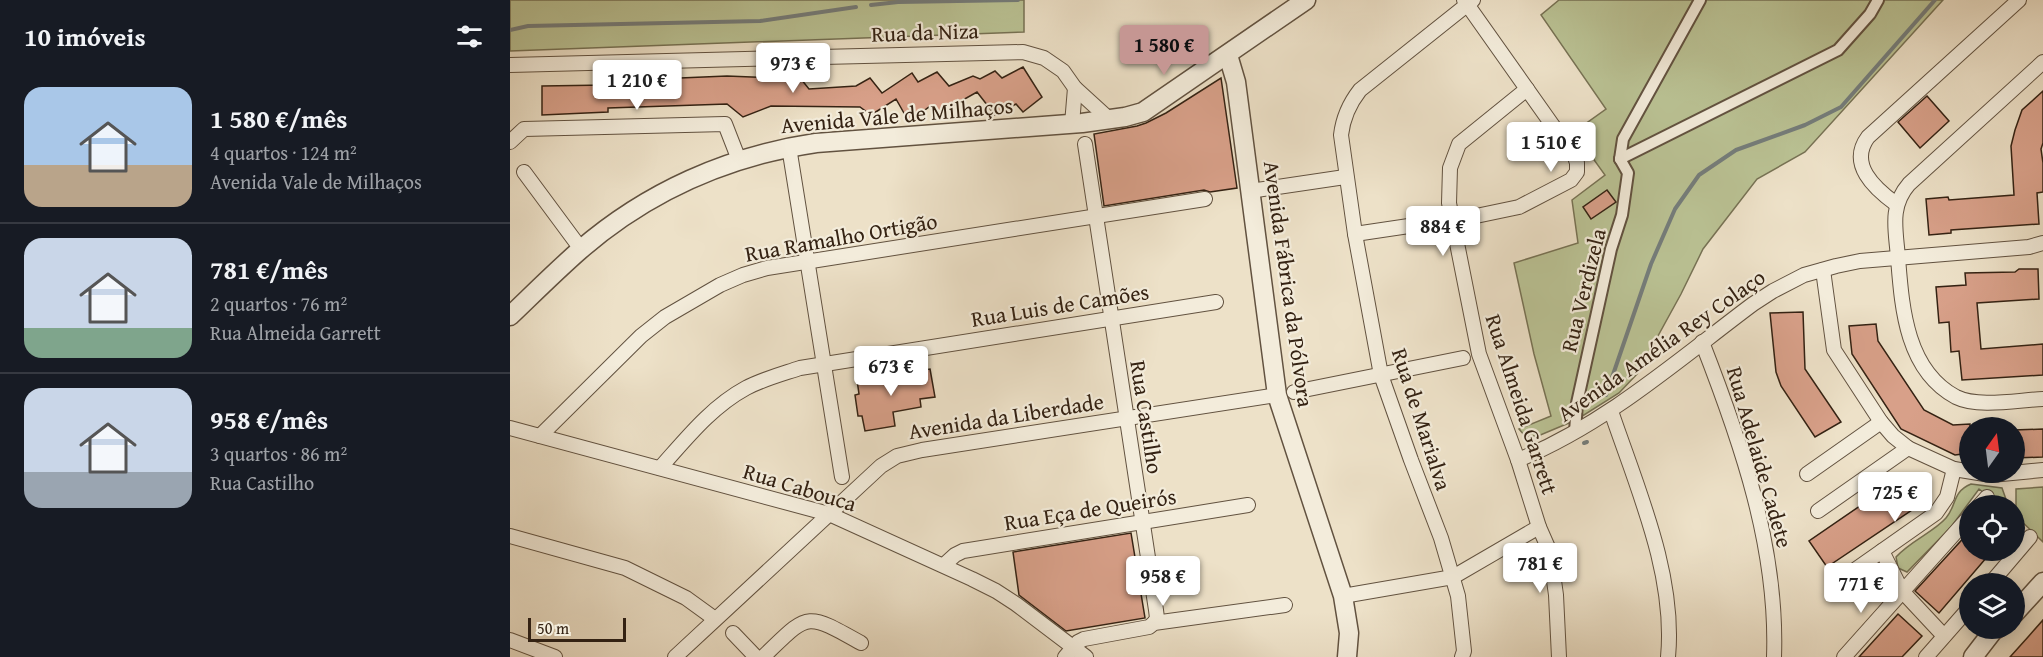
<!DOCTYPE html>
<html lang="pt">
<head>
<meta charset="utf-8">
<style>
	body { margin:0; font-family:"Gentium Book Plus",serif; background:#242831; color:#f1f3f6; height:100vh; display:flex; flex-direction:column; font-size:22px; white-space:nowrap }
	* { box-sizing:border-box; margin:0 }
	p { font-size:20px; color:#9ea1a6 }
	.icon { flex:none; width:33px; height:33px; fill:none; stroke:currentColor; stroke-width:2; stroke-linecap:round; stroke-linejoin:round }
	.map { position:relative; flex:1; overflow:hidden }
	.side { display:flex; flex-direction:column; background:#171b24; width:510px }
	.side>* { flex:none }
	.needle { width:39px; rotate:14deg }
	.tools { position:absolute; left:1449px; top:417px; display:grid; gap:12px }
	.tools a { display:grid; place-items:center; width:66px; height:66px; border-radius:50%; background:#171b24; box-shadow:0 3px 15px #0003; font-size:30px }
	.scale { position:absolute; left:18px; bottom:15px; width:98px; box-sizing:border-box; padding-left:6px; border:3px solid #342213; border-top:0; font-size:16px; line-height:21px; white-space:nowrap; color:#342213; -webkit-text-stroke:4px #f3ecdb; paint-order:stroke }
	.price { position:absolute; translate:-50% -51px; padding:0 14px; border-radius:6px; background:#fff; color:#222; font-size:20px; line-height:39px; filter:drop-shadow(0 2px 3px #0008) }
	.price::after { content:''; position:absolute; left:50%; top:36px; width:18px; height:14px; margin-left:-9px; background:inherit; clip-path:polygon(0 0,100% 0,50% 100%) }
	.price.active { background:#c59692; color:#111 }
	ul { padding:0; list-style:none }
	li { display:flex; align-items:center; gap:18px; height:150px; padding:0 24px }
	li+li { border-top:2px solid #363941 }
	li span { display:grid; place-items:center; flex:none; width:168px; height:120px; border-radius:18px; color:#555 }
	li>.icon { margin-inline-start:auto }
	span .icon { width:72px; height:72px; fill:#fffc; stroke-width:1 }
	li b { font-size:26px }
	h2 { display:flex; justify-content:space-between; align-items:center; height:72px; padding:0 24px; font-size:26px }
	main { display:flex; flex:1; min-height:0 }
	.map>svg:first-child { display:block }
	.green { fill:#bac294; stroke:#777254; stroke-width:1.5 }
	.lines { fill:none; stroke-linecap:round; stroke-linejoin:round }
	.stream { stroke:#757d7b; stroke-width:4 }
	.building { fill:#d8a089; stroke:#342213; stroke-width:1.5 }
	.pedestrian-casing { stroke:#625240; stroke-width:14 }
	.minor-casing { stroke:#625240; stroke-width:16 }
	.tertiary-casing { stroke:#625240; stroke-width:21 }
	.pedestrian { stroke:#f3ecdb; stroke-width:10 }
	.minor { stroke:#f3ecdb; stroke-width:14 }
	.tertiary { stroke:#f3ecdb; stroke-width:18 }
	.labels { text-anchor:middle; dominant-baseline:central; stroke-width:4.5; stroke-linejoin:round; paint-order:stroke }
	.street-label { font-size:22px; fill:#342213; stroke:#f3ecdb }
</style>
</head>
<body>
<main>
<section class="side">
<h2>10 imóveis<svg class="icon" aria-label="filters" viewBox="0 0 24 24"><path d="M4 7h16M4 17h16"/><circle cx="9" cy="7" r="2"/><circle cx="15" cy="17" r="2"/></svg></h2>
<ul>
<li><span style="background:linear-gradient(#a9c7e8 65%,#b9a48a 0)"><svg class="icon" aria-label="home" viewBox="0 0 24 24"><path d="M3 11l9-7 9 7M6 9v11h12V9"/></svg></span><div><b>1 580 €/mês</b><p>4 quartos · 124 m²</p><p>Avenida Vale de Milhaços</p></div></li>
<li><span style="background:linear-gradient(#c9d6e8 75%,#7fa58c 0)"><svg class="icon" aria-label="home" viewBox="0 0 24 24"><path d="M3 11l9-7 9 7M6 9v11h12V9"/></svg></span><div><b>781 €/mês</b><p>2 quartos · 76 m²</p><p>Rua Almeida Garrett</p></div></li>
<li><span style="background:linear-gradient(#c9d6e8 70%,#9aa5b1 0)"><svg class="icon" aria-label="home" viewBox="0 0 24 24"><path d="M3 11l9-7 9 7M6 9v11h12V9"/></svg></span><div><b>958 €/mês</b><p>3 quartos · 86 m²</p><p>Rua Castilho</p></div></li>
</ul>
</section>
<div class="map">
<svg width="1533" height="657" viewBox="0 0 1533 657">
	<rect width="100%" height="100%" fill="#ede1c8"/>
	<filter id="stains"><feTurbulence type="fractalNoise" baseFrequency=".00333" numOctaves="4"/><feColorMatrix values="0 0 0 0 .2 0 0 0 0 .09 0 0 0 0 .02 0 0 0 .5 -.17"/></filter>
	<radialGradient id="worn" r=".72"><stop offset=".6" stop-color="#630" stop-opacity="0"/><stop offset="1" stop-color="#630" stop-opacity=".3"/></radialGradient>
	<!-- green -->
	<g class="green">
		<path d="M0,0H514V32L0,51Z"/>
		<path d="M1049,0H1433L1295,152L1247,179L1193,249L1171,294L1127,374L1109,393L1066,420L1028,436H1015L1009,429L1041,416L1024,354L1004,263L1068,243L1062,200L1095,175L1064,132L1096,109L1031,15Z"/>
		<path d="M1461,484L1492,488L1498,505H1489L1469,489L1441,527L1397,572L1388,568L1386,557C1400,541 1424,532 1436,518C1447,505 1442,492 1461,484Z"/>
		<path d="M1533,487V542L1506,516V489Z"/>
	</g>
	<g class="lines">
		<!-- stream -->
		<g class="stream">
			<path d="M361,5L388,2L508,0"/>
			<path d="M0,30L18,26L250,21L346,7"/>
			<path d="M1096,395L1141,264L1165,209L1189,175L1226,150L1295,125L1331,107L1425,0"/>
			<path d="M1074,443L1077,442"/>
			<path d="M1025,547L1027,546"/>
		</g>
	</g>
	<!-- building -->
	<g class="building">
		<path d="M513,67L532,97L513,112L506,104L485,115L467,92L428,114L419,107L399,122L386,99L361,115L350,107L261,106L233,117L217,104L98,108V112L32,115V86L97,85V88L123,87V80L217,76L291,79L299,89L346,86L360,78L372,93L402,73L408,82L427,72L439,86L463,76L470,79L485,71L492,78Z"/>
		<path d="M711,78L727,188L700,192L694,190L594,206L584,134L627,126L636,123L656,113Z"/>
		<path d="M1533,91V143L1531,149L1533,163V192L1527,193L1529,224L1441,230V233L1419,235L1416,199L1438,197L1439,200L1504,195L1501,146L1505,130L1512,110Z"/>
		<path d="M1417,96L1439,121L1410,148L1388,122Z"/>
		<path d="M1097,190L1106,202L1081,219L1073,207Z"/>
		<path d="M1509,269H1528L1529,299L1467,303L1471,349L1533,344V375L1452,380L1449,351L1441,352L1439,322L1429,323L1426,287L1456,285L1455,273L1505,272Z"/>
		<path d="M1293,312L1295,369L1331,422L1305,437L1271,386L1266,372L1260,313Z"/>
		<path d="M1366,324L1368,341L1414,410L1443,425L1460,424V453L1445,455L1391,429L1342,354L1339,326Z"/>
		<path d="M420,369L425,397L410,399L411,407L383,412L385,426L355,431L352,416H348L345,395L349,394L347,380Z"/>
		<path d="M1533,429V457L1504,458V430Z"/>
		<path d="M1392,477L1411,504L1317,567L1299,541Z"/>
		<path d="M1460,531V550H1483L1429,613L1405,591Z"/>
		<path d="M621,533L635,618L556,631L509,595L503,552Z"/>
		<path d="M1388,614L1412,636L1392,657H1349Z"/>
		<path d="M1533,620V657H1500L1518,637Z"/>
	</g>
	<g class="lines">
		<!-- pedestrian casing -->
		<g class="pedestrian-casing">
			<g id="pedestrian">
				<path d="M1110,159L1328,50L1360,14L1368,0"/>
				<path d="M1110,159L1113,139L1190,0"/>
				<path d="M1065,432L1067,403L1101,249L1112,215L1118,173L1110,159"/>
			</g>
		</g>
		<!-- minor casing -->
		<g class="minor-casing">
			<g id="minor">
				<path d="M1533,62L1399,184C1379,207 1386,230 1388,258C1392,308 1396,370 1446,397C1468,408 1508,400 1533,399"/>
				<path d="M0,65L513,52L534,58L553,71L565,88L599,119"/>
				<path d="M1017,89L949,144L940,168L939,203L969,354L1008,460L1029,527L1040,552L1046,595L1049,657"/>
				<path d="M562,124L565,88"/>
				<path d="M0,142L14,129L215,124L229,160"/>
				<path d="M575,144L646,610L647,618L644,623"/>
				<path d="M279,147L332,477"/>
				<path d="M14,172L71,249"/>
				<path d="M740,191L835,177"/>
				<path d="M1386,204C1364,188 1338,164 1358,137L1509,0"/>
				<path d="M845,234L966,216L1009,207L1061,180L1067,172V163L1065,157L954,0"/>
				<path d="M1313,270L1324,350L1371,422L1383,436L1398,448L1444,469L1481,475L1533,470"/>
				<path d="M1192,342C1231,442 1268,548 1264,657"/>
				<path d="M784,392L953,358"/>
				<path d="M1101,411C1127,488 1166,575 1158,657"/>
				<path d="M0,428L319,514L462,579L486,591L506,604L576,657"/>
				<path d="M30,436L131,336L155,317L210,285L233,275L257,268L695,199"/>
				<path d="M1008,460C1096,424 1168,360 1243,304L1263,291L1294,275L1326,266L1350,261L1519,247L1533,243"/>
				<path d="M150,468C176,439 201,407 236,388C253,379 272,374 290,368L706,302"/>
				<path d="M1297,474L1371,422"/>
				<path d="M1469,506L1477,497"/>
				<path d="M1308,511L1398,448"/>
				<path d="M0,536L115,568L176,598L205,619"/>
				<path d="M1372,551L1392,591L1434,636"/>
				<path d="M434,565L445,555L453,551L738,505"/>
				<path d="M1332,579L1426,513L1437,497L1444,469"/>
				<path d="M1480,584L1520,537"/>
				<path d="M833,596L943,577L1029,527"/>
				<path d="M223,633L246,657"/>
				<path d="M0,640L45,657"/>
				<path d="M165,657L371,466L387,456L412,450L767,395"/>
				<path d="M253,657C299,613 294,611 351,643"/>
				<path d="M555,657L568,642L574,639L639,627L644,623L775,605"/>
				<path d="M952,657L954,651L948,596L931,538L901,460L871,375L845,234L831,135C833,118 839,104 850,90L963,0"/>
				<path d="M1334,657L1460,516"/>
				<path d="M1416,657L1460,607"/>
			</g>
		</g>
		<!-- tertiary casing -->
		<g class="tertiary-casing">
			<g id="tertiary">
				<path d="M718,55L726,82L767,395L833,596L839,633L837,657"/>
				<path d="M0,316C23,294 46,271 70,250C137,192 218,156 306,143L572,123L615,117L633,112L796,0"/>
				<path d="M1504,614L1533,582"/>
				<path d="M1463,657L1483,631L1488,628"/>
			</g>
		</g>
		<!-- pedestrian -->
		<use href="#pedestrian" class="pedestrian"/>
		<!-- minor -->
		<use href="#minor" class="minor"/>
		<!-- tertiary -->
		<use href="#tertiary" class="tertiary"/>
	</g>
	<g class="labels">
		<!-- street labels -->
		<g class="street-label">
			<text transform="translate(415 32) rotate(-2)">Rua da Niza</text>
			<text transform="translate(387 115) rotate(-5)">Avenida Vale de Milhaços</text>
			<text transform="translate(331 237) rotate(-10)">Rua Ramalho Ortigão</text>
			<text transform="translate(779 284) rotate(82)">Avenida Fábrica da Pólvora</text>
			<text transform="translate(1073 290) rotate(-76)">Rua Verdizela</text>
			<text transform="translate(550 305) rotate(-9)">Rua Luis de Camões</text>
			<text transform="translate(1151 345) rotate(-35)">Avenida Amélia Rey Colaço</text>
			<text transform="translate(1012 404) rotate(72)">Rua Almeida Garrett</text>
			<text transform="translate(496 416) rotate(-9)">Avenida da Liberdade</text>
			<text transform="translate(637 417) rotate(81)">Rua Castilho</text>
			<text transform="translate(912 419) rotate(72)">Rua de Marialva</text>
			<text transform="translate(1250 457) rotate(74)">Rua Adelaide Cadete</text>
			<text transform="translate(290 487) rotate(17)">Rua Cabouca</text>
			<text transform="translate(580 509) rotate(-9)">Rua Eça de Queirós</text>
		</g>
	</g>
	<rect width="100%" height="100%" filter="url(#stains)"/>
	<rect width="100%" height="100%" fill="url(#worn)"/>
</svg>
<div class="tools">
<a><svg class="needle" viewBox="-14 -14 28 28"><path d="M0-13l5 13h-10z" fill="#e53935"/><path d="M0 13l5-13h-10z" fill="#9ea1a6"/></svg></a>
<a><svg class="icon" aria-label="locate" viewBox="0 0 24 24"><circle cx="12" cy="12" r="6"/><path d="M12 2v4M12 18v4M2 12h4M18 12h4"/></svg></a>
<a><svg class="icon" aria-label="layers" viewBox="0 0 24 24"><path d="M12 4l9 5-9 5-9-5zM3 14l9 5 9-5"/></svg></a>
</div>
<div class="scale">50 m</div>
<b class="price active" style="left:654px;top:76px">1 580 €</b>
<b class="price" style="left:283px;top:94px">973 €</b>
<b class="price" style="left:127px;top:111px">1 210 €</b>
<b class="price" style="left:1041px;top:173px">1 510 €</b>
<b class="price" style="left:933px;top:257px">884 €</b>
<b class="price" style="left:381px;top:397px">673 €</b>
<b class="price" style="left:1385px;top:523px">725 €</b>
<b class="price" style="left:1030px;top:594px">781 €</b>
<b class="price" style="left:653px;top:607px">958 €</b>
<b class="price" style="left:1351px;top:614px">771 €</b>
</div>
</main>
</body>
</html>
